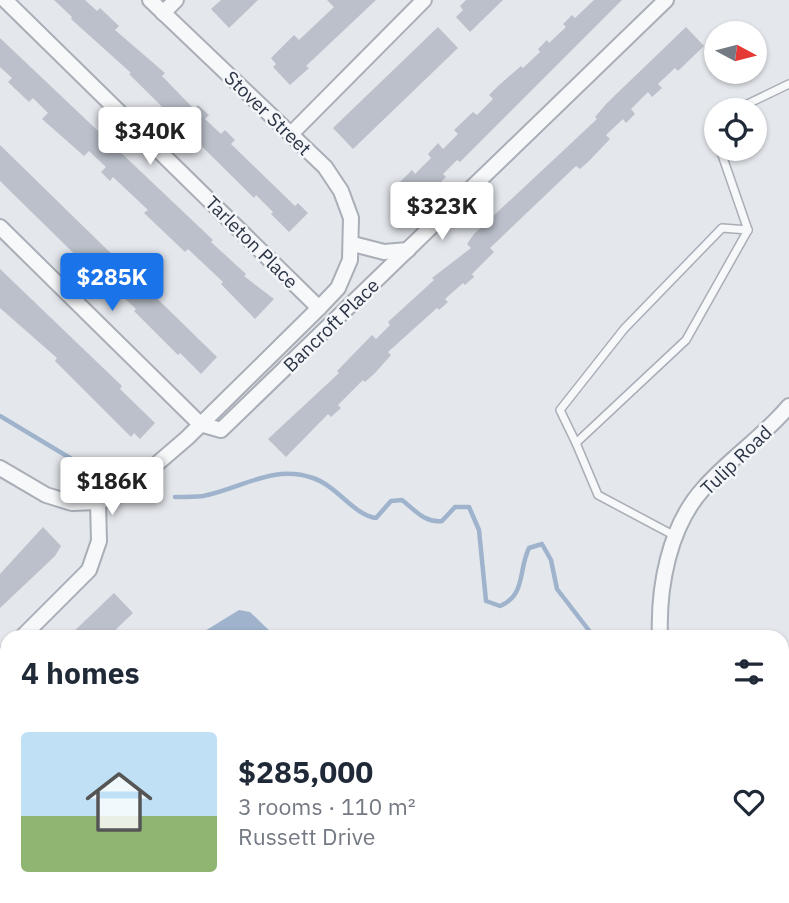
<!DOCTYPE html>
<html lang="en">
<head>
<meta charset="utf-8">
<style>
	body { margin:0; font-family:"IBM Plex Sans",sans-serif; background:#f2f2f3; color:#1f2937; height:100vh; display:flex; flex-direction:column; font-size:26px; white-space:nowrap }
	* { box-sizing:border-box; margin:0 }
	p { font-size:23px; color:#747a83 }
	.icon { flex:none; width:38px; height:38px; fill:none; stroke:currentColor; stroke-width:2; stroke-linecap:round; stroke-linejoin:round }
	.map { position:relative; flex:1; overflow:hidden }
	.side { position:absolute; left:0px; top:630px; width:789px; height:273px; display:flex; flex-direction:column; background:#fff; border-radius:21px 21px 0 0; box-shadow:0 2px 5px #0004 }
	.side>* { flex:none }
	.needle { width:46px; rotate:97deg }
	.fabs { position:absolute; left:704px; top:21px; display:grid; gap:14px }
	.fabs a { display:grid; place-items:center; width:63px; height:63px; border-radius:50%; background:#fff; box-shadow:0 2px 5px #0004; font-size:35px }
	.price { position:absolute; translate:-50% -60px; padding:0 16px; border-radius:7px; background:#fff; color:#222; font-size:23px; line-height:46px; filter:drop-shadow(0 2px 4px #0008) }
	.price::after { content:''; position:absolute; left:50%; top:42px; width:21px; height:16px; margin-left:-10px; background:inherit; clip-path:polygon(0 0,100% 0,50% 100%) }
	.price.active { background:#1a73e8; color:#fff }
	ul { padding:0; list-style:none }
	li { display:flex; align-items:center; gap:21px; height:175px; padding:0 21px }
	li+li { border-top:2px solid #e0e1e3 }
	li span { display:grid; place-items:center; flex:none; width:196px; height:140px; border-radius:7px; color:#555 }
	li>.icon { margin-inline-start:auto }
	span .icon { width:84px; height:84px; fill:#fffc; stroke-width:1 }
	li b { font-size:30px }
	h2 { display:flex; justify-content:space-between; align-items:center; height:84px; padding:0 21px; font-size:30px }
	.map>svg:first-child { display:block }
	.water { fill:#9fb4cc }
	.lines { fill:none; stroke-linecap:round; stroke-linejoin:round }
	.stream { stroke:#9fb4cc; stroke-width:4.5 }
	.building { fill:#bbc0ca }
	.lane-casing { stroke:#a9aeb7; stroke-width:10 }
	.street-casing { stroke:#a9aeb7; stroke-width:18 }
	.lane { stroke:#f7f8fa; stroke-width:7 }
	.street { stroke:#f7f8fa; stroke-width:14 }
	.labels { text-anchor:middle; dominant-baseline:central; stroke-width:5; stroke-linejoin:round; paint-order:stroke }
	.street-label { font-size:19px; fill:#2b3445; stroke:#f4f6f9 }
</style>
</head>
<body>
<div class="map">
<svg width="789" height="903" viewBox="0 0 789 903">
	<rect width="100%" height="100%" fill="#e4e7ec"/>
	<!-- water -->
	<path class="water" d="M239,610L250,612L276,637H195Z"/>
	<g class="lines">
		<!-- stream -->
		<g class="stream">
			<path d="M0,416L80,464"/>
			<path d="M175,497C184,497 194,497 203,496C241,489 272,464 313,478C337,486 355,516 376,518L391,501L402,500C415,510 424,523 442,521L455,507H469L479,530L486,601L500,606C526,595 518,571 529,548L542,544L551,560L557,589L594,637"/>
			<path d="M670,903L674,896"/>
			<path d="M720,903L724,899L737,897L753,903"/>
		</g>
	</g>
	<!-- building -->
	<g class="building">
		<path d="M54,0H85L97,11L100,8L119,26L115,30L165,73L162,76L194,109L198,105L209,115L205,119L221,134L225,130L235,140L231,144L295,206L298,203L308,213L289,232L271,214L273,212L256,195L254,198L129,74L131,73L71,19L72,17Z"/>
		<path d="M221,0H258L229,28L211,9Z"/>
		<path d="M327,0H376L306,66L309,68L290,85L273,67L276,64L271,58L294,35L299,40L334,7Z"/>
		<path d="M466,0H503L470,32L456,17L463,10L460,6Z"/>
		<path d="M594,0H622L460,162L457,160L443,174L446,177L413,208L394,188L412,170L415,174L431,158L428,154L438,143L443,149L458,134L454,130L473,112L477,115L493,99L489,95L498,86L521,66L523,68L540,52L538,49L547,40L549,43L566,27L563,24L572,15L575,18Z"/>
		<path d="M438,27L458,48L353,149L333,128Z"/>
		<path d="M686,27L704,46L678,71L675,68L658,84L662,88L652,97L648,92L631,109L635,114L626,123L623,119L606,135L610,139L589,161L580,169L576,166L490,248L494,252L472,274L474,277L465,285L463,283L445,299L448,302L439,310L437,308L388,352L391,355L375,373L365,382L363,380L338,405L341,408L331,417L328,414L286,457L268,439L339,373L337,371L372,335L376,339L390,325L388,322L434,280L432,278L471,248L467,244L474,234L597,119L595,117L607,103Z"/>
		<path d="M0,38L213,240L211,242L246,274L244,276L274,299L255,319L221,284L223,282L188,249L185,252L144,213L148,210L113,177L110,181L101,172L106,167L89,151L84,156L42,119L48,113L33,98L29,102L8,82L12,78L0,67Z"/>
		<path d="M0,145L217,357L201,374L180,353L178,355L134,311L136,309L103,278L101,280L0,181Z"/>
		<path d="M0,269L122,386L120,389L155,423L140,439L134,433L131,437L55,361L57,358L0,308Z"/>
		<path d="M43,527L61,546L55,556L0,608V574Z"/>
		<path d="M114,593L133,613L108,637H68Z"/>
	</g>
	<g class="lines">
		<!-- lane casing -->
		<g class="lane-casing">
			<g id="lane">
				<path d="M735,110L789,84"/>
				<path d="M576,443L560,410L624,329L722,228L748,230"/>
				<path d="M675,536L598,495L576,443L686,340L748,230L720,149"/>
			</g>
		</g>
		<!-- street casing -->
		<g class="street-casing">
			<g id="street">
				<path d="M5,0L319,308"/>
				<path d="M163,13L176,0"/>
				<path d="M291,134L424,0"/>
				<path d="M0,227L200,424L221,430L666,0"/>
				<path d="M353,244L384,252L408,250"/>
				<path d="M0,468L46,495L72,503L98,502L123,493L187,438L319,308L338,288L350,260L351,218L341,191L325,167L150,0"/>
				<path d="M22,637L89,570L99,541L98,502"/>
				<path d="M660,637C658,587 669,527 703,489C729,459 763,437 789,406"/>
				<path d="M0,659L7,652"/>
				<path d="M782,713L789,697"/>
				<path d="M782,883L788,903"/>
				<path d="M167,896L170,903"/>
				<path d="M337,896L340,903"/>
				<path d="M509,896L512,903"/>
			</g>
		</g>
		<!-- lane -->
		<use href="#lane" class="lane"/>
		<!-- street -->
		<use href="#street" class="street"/>
	</g>
	<g class="labels">
		<!-- street labels -->
		<g class="street-label">
			<text transform="translate(268 113) rotate(44)">Stover Street</text>
			<text transform="translate(252 242) rotate(45)">Tarleton Place</text>
			<text transform="translate(331 325) rotate(-44)">Bancroft Place</text>
			<text transform="translate(736 460) rotate(-44)">Tulip Road</text>
		</g>
	</g>
</svg>
<div class="fabs">
<a><svg class="needle" viewBox="-14 -14 28 28"><path d="M0-13l5 13h-10z" fill="#e53935"/><path d="M0 13l5-13h-10z" fill="#747a83"/></svg></a>
<a><svg class="icon" aria-label="locate" viewBox="0 0 24 24"><circle cx="12" cy="12" r="6"/><path d="M12 2v4M12 18v4M2 12h4M18 12h4"/></svg></a>
</div>
<b class="price" style="left:150px;top:167px">$340K</b>
<b class="price" style="left:442px;top:242px">$323K</b>
<b class="price active" style="left:112px;top:313px">$285K</b>
<b class="price" style="left:112px;top:517px">$186K</b>
<section class="side">
<h2>4 homes<svg class="icon" aria-label="filters" viewBox="0 0 24 24"><path d="M4 7h16M4 17h16"/><circle cx="9" cy="7" r="2"/><circle cx="15" cy="17" r="2"/></svg></h2>
<ul>
<li><span style="background:linear-gradient(#bfe0f5 60%,#8fb573 0)"><svg class="icon" aria-label="home" viewBox="0 0 24 24"><path d="M3 11l9-7 9 7M6 9v11h12V9"/></svg></span><div><b>$285,000</b><p>3 rooms · 110 m²</p><p>Russett Drive</p></div><svg class="icon" aria-label="heart" viewBox="0 0 24 24"><path d="M12 20l-8-8c-3-5 5-10 8-4 3-6 11-1 8 4z"/></svg></li>
</ul>
</section>
</div>
</body>
</html>
